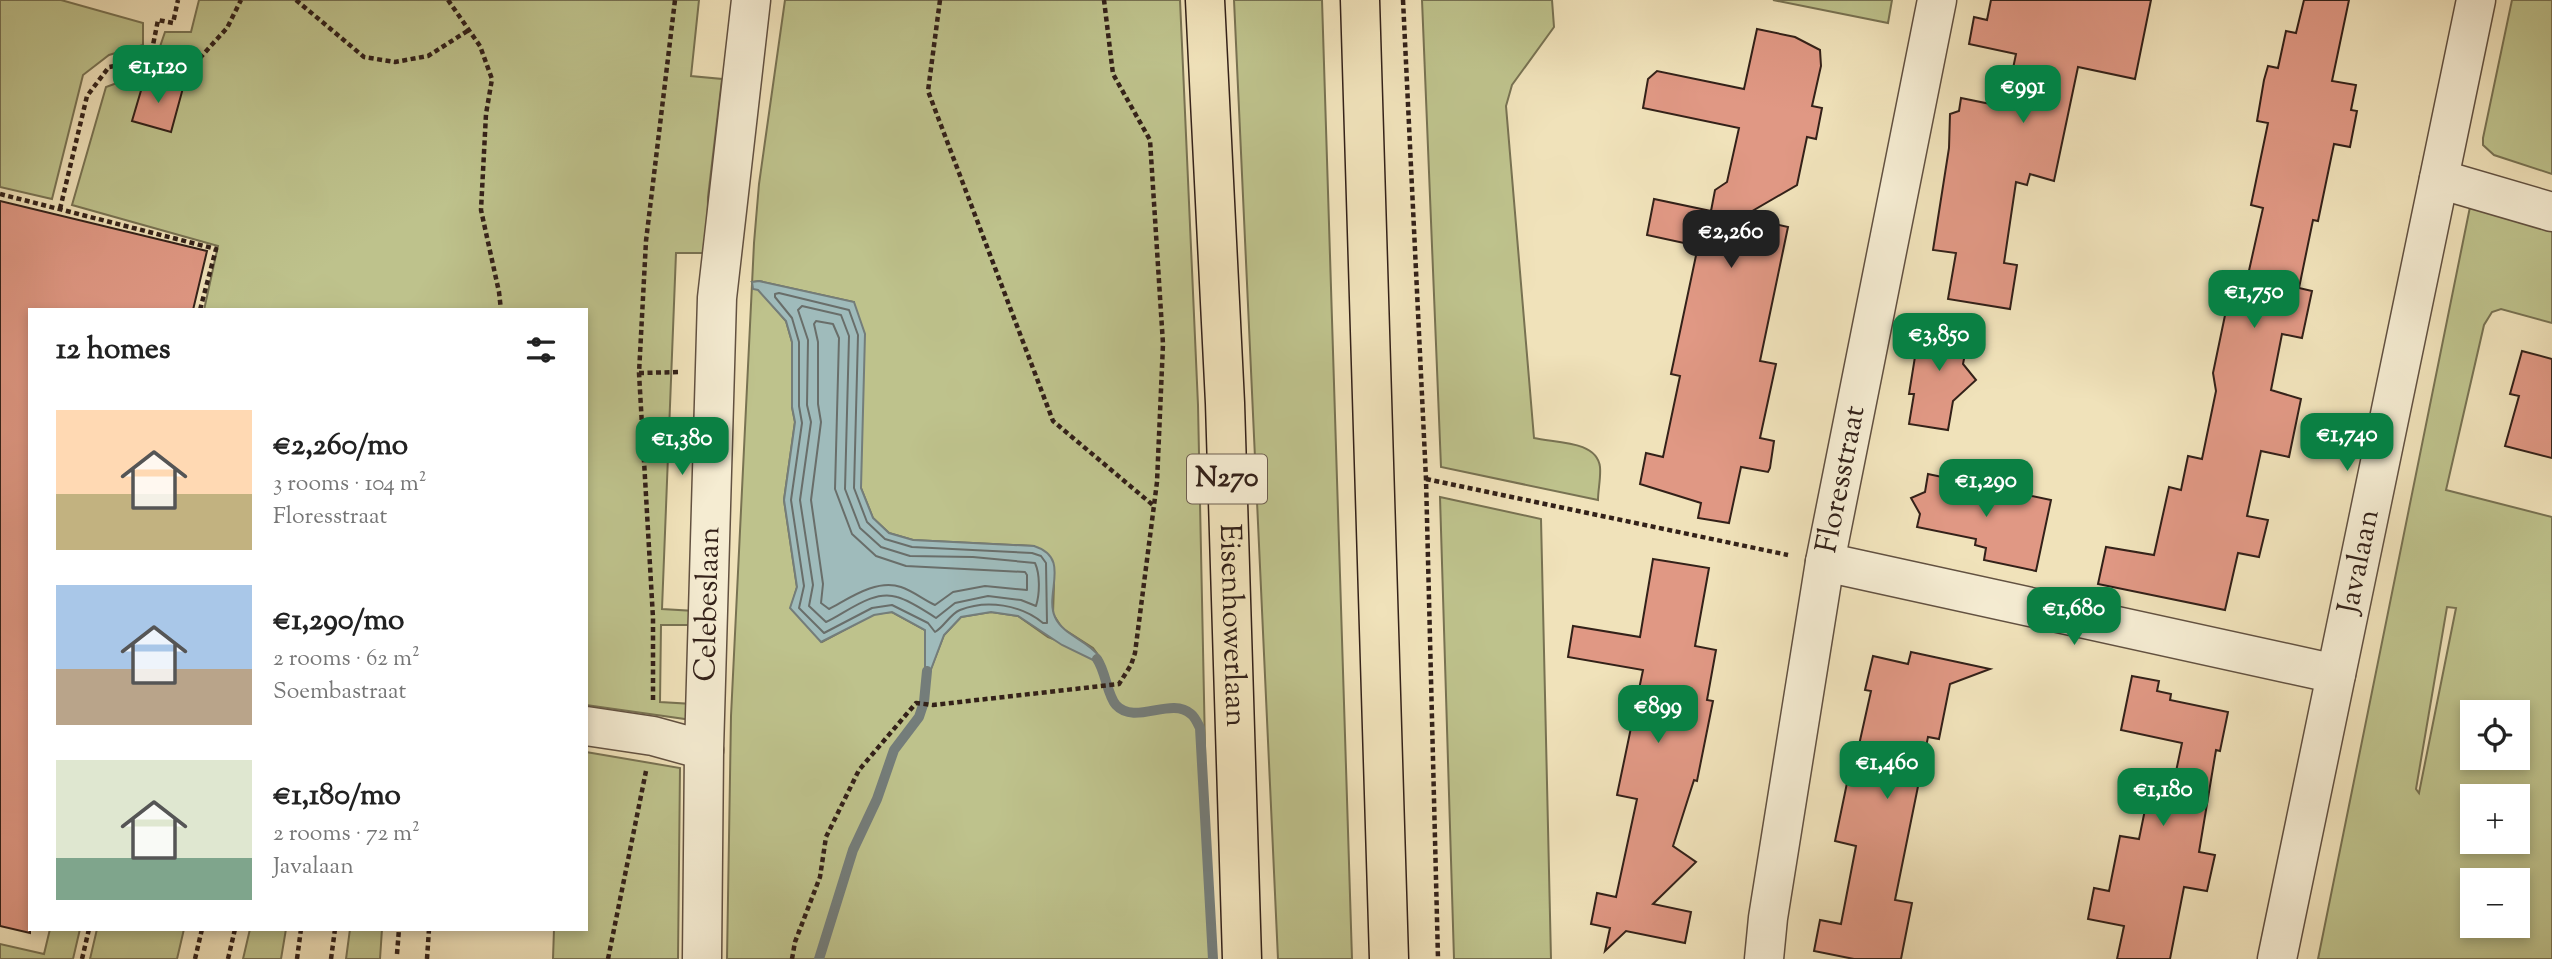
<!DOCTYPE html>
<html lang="en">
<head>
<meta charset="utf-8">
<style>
	body { margin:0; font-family:"Sorts Mill Goudy",serif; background:#f6f6f6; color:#222; height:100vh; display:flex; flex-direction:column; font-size:26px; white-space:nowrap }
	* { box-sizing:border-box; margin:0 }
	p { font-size:23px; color:#767676 }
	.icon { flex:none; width:38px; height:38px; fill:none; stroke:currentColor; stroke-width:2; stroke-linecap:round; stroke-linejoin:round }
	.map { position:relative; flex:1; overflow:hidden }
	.details { position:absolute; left:28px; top:308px; width:560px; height:623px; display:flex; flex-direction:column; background:#fff; border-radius:0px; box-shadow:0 4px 10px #0003 }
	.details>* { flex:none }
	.controls { position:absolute; left:2460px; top:700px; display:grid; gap:14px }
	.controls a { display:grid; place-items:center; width:70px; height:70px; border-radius:0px; background:#fff; box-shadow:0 4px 10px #0003; font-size:35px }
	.price { position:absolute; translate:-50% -60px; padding:0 16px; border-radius:14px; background:#0b8043; color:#fff; font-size:23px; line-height:46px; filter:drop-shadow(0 2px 4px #0008) }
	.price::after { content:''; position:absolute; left:50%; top:42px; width:21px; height:16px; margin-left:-10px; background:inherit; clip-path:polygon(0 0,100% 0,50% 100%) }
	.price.on { background:#222; color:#fff }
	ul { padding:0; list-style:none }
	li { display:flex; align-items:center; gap:21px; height:175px; padding:0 28px }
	li span { display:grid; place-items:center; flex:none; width:196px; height:140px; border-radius:0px; color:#555 }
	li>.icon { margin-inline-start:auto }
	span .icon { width:84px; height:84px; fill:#fffc; stroke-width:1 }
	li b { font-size:30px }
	h2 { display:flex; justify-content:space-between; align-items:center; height:84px; padding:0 28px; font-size:30px }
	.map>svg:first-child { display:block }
	.green { fill:#bec28c; stroke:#787252; stroke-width:2; fill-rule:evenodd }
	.water { fill:#9fbbbb; stroke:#747d7a; stroke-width:2 }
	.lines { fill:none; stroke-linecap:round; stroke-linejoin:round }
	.shore { stroke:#696e6a; stroke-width:2 }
	.stream { stroke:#747d7a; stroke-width:10 }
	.building { fill:#e09884; stroke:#332119; stroke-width:2 }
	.minor-casing { stroke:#625141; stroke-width:41 }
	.major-casing { stroke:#332119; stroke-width:41 }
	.path { stroke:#332119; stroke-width:4.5; stroke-dasharray:5 3.5; stroke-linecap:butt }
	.minor { stroke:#f5ecd2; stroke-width:38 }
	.major { stroke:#f0e2ba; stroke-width:38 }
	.labels { text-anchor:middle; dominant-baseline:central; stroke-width:7; stroke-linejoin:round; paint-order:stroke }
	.shield { fill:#f5ecd2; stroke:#6d5e50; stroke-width:2 }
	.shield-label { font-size:28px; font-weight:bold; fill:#332119 }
	.street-label { font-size:30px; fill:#332119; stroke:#f5ecd2 }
</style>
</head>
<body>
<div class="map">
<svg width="2552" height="959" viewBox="0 0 2552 959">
	<rect width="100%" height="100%" fill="#f0e2ba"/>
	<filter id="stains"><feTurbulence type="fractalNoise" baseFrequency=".00286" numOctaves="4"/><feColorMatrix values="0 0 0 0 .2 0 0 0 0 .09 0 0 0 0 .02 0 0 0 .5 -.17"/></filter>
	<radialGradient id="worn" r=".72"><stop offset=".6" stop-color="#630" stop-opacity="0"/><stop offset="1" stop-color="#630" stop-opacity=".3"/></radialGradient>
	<!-- green -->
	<g class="green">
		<path d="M0,0H61L143,23V45L109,55L83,75L52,199L0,187Z"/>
		<path d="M199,0H699L691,76L722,79L708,197L707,253H676L662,609L695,611L694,625H661L660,702L693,704L692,720L586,705V310H204L218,246L72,205L106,87L152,70L165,32H191Z"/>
		<path d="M785,0H1180L1198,405L1206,795L1213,959H727L731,716L754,243L759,184ZM759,281L854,302L861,488L873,518L889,533L913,540L1034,546L1054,584L1053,614L1062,628L1093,648L1099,656L1048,637L1018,616L991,612L961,617L944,635L930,671H925V630L892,612L874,614L822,642L791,608L797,587L784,500L795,422L792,407V342L786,321L752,282Z"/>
		<path d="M1234,0H1322L1352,959H1278Z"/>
		<path d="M1422,0H1552L1554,27L1512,85L1506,106L1534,438C1554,443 1597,440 1600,467C1601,478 1598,490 1598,500L1441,467Z"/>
		<path d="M1773,0H1892L1888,23Z"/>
		<path d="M2512,0H2552V174L2494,155L2483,145V138Z"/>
		<path d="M2471,202L2552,228V323L2501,309L2492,312L2484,325L2446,490L2552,517V959H2318ZM2447,607L2456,608L2419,793L2416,789ZM2473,712H2518V758H2473ZM2473,796H2518V842H2473ZM2473,880H2518V926H2473Z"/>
		<path d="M1440,497L1541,519L1551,959H1454Z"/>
		<path d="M586,752L680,768L678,959H553L554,929H586Z"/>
		<path d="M50,929H80L73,959H0V944L44,954Z"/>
		<path d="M97,929H184L177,959H90Z"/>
		<path d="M250,929H286L281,959H243Z"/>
		<path d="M350,929H382L380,959H346Z"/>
	</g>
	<!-- water -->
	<path class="water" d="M759,281L854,302L865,334L861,488L873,518L889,533L913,540L1034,546C1072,558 1044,593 1055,617C1063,635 1087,640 1099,656L1095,661L1062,645L1018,616L991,612L961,617L944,635L930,672L925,671V630L892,612L874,615L821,642L790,608L797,587L784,500L795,422L792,407V342L786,321L758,290L753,289L752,282Z"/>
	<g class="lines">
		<!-- shore -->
		<g class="shore">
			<path d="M779,293L849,310L858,335L854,488L867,522L885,539L912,547L1032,553L1041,556L1046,563L1047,623H1043C1021,605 987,599 960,610C950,614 944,627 935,632L928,623L892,605L872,608L824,633L799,608L804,586L791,500L802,423L799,406V342L792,318L775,297V294Z"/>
			<path d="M802,306L841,315L849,336L845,489L860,528L881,547L910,556L973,557L1035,563C1040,574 1040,593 1036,606L1021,600L988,596L955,603L936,618C925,611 911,601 897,597C873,589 846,613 826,622L809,606L813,585L800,500L811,422L807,405L808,340L798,310Z"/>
			<path d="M816,321L833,324L839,338L835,489L852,534L876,556L906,566L1025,572L1027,575V590L985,586L953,592L935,605C924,600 913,591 901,587C876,579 850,598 829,609L821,603L823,584L811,500L821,422L818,404V342L814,324Z"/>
		</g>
		<!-- stream -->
		<g class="stream">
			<path d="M1097,659C1106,672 1107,695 1116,705C1135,726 1171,696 1191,714C1195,717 1198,724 1200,728L1213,959"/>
			<path d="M819,959L853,850L877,799L894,750L919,717L924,702L927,671"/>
		</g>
	</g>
	<!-- building -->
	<g class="building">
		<path d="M1991,0H2151L2135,79L2078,67L2054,181L2030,174L2027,185L2016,182L2004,263L2017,265L2010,309L1948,299L1956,253L1933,250L1949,148L1950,114L1959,111L1961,98L2005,107L2016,54L1969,44L1974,17L1987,20Z"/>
		<path d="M2304,0H2349L2332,81L2356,85L2351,110L2357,111L2350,147L2334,144L2318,221L2313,220L2299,288L2312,291L2302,338L2282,334L2271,390L2301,399L2289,457L2261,451L2247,516L2268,520L2259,557L2238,553L2225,610L2098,584L2106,547L2154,555L2169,487L2181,490L2188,456L2202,459L2216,391L2213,373L2234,272L2248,275L2263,208L2251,205L2268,123L2257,121L2264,80L2268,66L2278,68L2286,31L2296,33Z"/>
		<path d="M1757,29L1795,37L1820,50L1821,66L1812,106L1822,108L1816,139L1807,137L1797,185L1742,217L1788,227L1760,361L1776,364L1760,438L1774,441L1770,468L1768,472L1741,467L1729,523L1698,518L1701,503L1640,484L1646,453L1663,457L1680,376L1671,374L1698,246L1647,235L1654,199L1711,211L1715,190L1727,182L1739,128L1643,108L1648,79L1657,71L1744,89Z"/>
		<path d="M145,77L183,88L171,132L132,121Z"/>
		<path d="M0,201L207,251L193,310H30V933L0,926Z"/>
		<path d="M1931,317L1971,323L1963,364L1976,380L1953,401L1948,430L1909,424L1914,394H1909L1918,338L1928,339Z"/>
		<path d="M2522,351L2552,359V458L2505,446L2519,396L2510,394Z"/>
		<path d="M1928,474L2051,500L2036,571L1984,560L1986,548L1975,545L1976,539L1917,527L1920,514L1911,498L1925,492Z"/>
		<path d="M1653,559L1709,568L1695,646L1716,650L1707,700L1713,701L1697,781L1694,780L1673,846L1696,862L1653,904L1691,912L1685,943L1626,931L1605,951L1610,928L1591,924L1597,893L1616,897L1637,799L1617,795L1643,670L1568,657L1573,626L1640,637Z"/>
		<path d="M1911,652L1990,669L1950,684L1939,739L1928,737L1895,900L1912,903L1901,959H1854L1814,951L1820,920L1841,924L1856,846L1835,841L1853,754H1857L1871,691L1865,690L1873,656L1908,664Z"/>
		<path d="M2132,676L2159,681L2157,691L2171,694L2170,700L2228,712L2220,751L2216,750L2199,852L2215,855L2207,891L2184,887L2170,959H2117L2124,926L2088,919L2094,888L2109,891L2120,836L2139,839L2148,795L2170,800L2182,743L2121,730Z"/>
	</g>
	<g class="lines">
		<!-- minor casing -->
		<g class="minor-casing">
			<g id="minor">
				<path d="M2439,179L2552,212"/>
				<path d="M1825,562L2336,674"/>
				<path d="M586,726L653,736L704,750"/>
				<path id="s1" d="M702,959L704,750L717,298L751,0"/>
				<path id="s2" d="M1764,959L1768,918L1825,562L1937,0"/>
				<path id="s3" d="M2277,959L2476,0"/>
			</g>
		</g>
		<!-- major casing -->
		<g class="major-casing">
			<g id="major">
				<path id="s4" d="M1205,0L1225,403L1242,959"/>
				<path d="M1360,0L1389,959"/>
			</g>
		</g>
		<!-- path -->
		<g class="path">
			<path d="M296,0L364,57L395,62L428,56L469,30"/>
			<path d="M448,0L480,46L492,79L486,114L481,210L499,292L501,310"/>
			<path d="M940,0L928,91L1053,421L1154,506"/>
			<path d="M1403,0L1426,479L1438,959"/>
			<path d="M150,60L158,20L173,23L178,0"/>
			<path d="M0,194L216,249L200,310"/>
			<path d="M60,209L87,96L109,67L150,60L175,67L199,59L227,28L241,0"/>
			<path d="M639,373L680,372"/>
			<path d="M1426,479L1788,555"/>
			<path d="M653,700V618L639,373L646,241L675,0"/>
			<path d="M397,954L399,929"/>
			<path d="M82,959L89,929"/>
			<path d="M195,959L202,929"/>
			<path d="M228,959L235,929"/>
			<path d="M297,959L301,929"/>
			<path d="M331,959L335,929"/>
			<path d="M427,959L429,929"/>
			<path d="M608,959L646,771"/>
			<path d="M792,959L795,942L820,877L826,837L859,770L916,703L933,705L1119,684L1131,665L1135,653L1157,482L1163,344L1150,140L1113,74L1104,0"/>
		</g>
		<!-- minor -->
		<use href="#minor" class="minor"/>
		<!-- major -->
		<use href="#major" class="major"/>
	</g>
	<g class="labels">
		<!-- shield labels -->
		<rect class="shield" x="1187" y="454.5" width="80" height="49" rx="5"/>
		<g class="shield-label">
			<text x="1227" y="479">N270</text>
		</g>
		<!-- street labels -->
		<g class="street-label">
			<text stroke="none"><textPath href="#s2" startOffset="486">Floresstraat</textPath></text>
			<text stroke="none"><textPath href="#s3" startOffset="406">Javalaan</textPath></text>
			<text stroke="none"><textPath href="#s1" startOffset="355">Celebeslaan</textPath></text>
			<text stroke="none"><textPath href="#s4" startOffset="626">Eisenhowerlaan</textPath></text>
		</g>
	</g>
	<rect width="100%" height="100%" filter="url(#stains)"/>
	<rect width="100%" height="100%" fill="url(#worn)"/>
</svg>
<div class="controls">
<a><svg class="icon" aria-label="locate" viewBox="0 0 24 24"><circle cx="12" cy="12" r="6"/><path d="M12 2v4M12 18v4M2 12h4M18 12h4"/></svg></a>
<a>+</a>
<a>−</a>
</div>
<b class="price" style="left:158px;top:105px">€1,120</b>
<b class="price" style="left:2023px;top:125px">€991</b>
<b class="price on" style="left:1731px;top:270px">€2,260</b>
<b class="price" style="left:2254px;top:330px">€1,750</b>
<b class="price" style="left:1939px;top:373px">€3,850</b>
<b class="price" style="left:2347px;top:473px">€1,740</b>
<b class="price" style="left:682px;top:477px">€1,380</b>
<b class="price" style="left:1986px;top:519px">€1,290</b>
<b class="price" style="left:2074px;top:647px">€1,680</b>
<b class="price" style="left:1658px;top:745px">€899</b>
<b class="price" style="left:1887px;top:801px">€1,460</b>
<b class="price" style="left:2163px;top:828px">€1,180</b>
<section class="details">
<h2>12 homes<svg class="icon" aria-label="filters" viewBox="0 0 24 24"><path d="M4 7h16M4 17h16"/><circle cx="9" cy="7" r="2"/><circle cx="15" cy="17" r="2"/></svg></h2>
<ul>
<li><span style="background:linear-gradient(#ffd9b3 60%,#c2b280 0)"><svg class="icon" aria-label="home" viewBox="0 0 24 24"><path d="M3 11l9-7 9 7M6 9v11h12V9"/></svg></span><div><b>€2,260/mo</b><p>3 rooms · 104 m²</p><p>Floresstraat</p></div></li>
<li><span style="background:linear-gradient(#a9c7e8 60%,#b9a48a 0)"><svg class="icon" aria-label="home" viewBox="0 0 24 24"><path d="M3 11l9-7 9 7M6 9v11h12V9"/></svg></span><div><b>€1,290/mo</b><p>2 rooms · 62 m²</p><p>Soembastraat</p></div></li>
<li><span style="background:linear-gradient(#dfe7d0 70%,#7fa58c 0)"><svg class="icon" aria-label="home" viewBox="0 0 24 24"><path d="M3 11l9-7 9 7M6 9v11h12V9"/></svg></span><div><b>€1,180/mo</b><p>2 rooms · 72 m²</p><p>Javalaan</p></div></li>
</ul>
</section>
</div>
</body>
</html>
